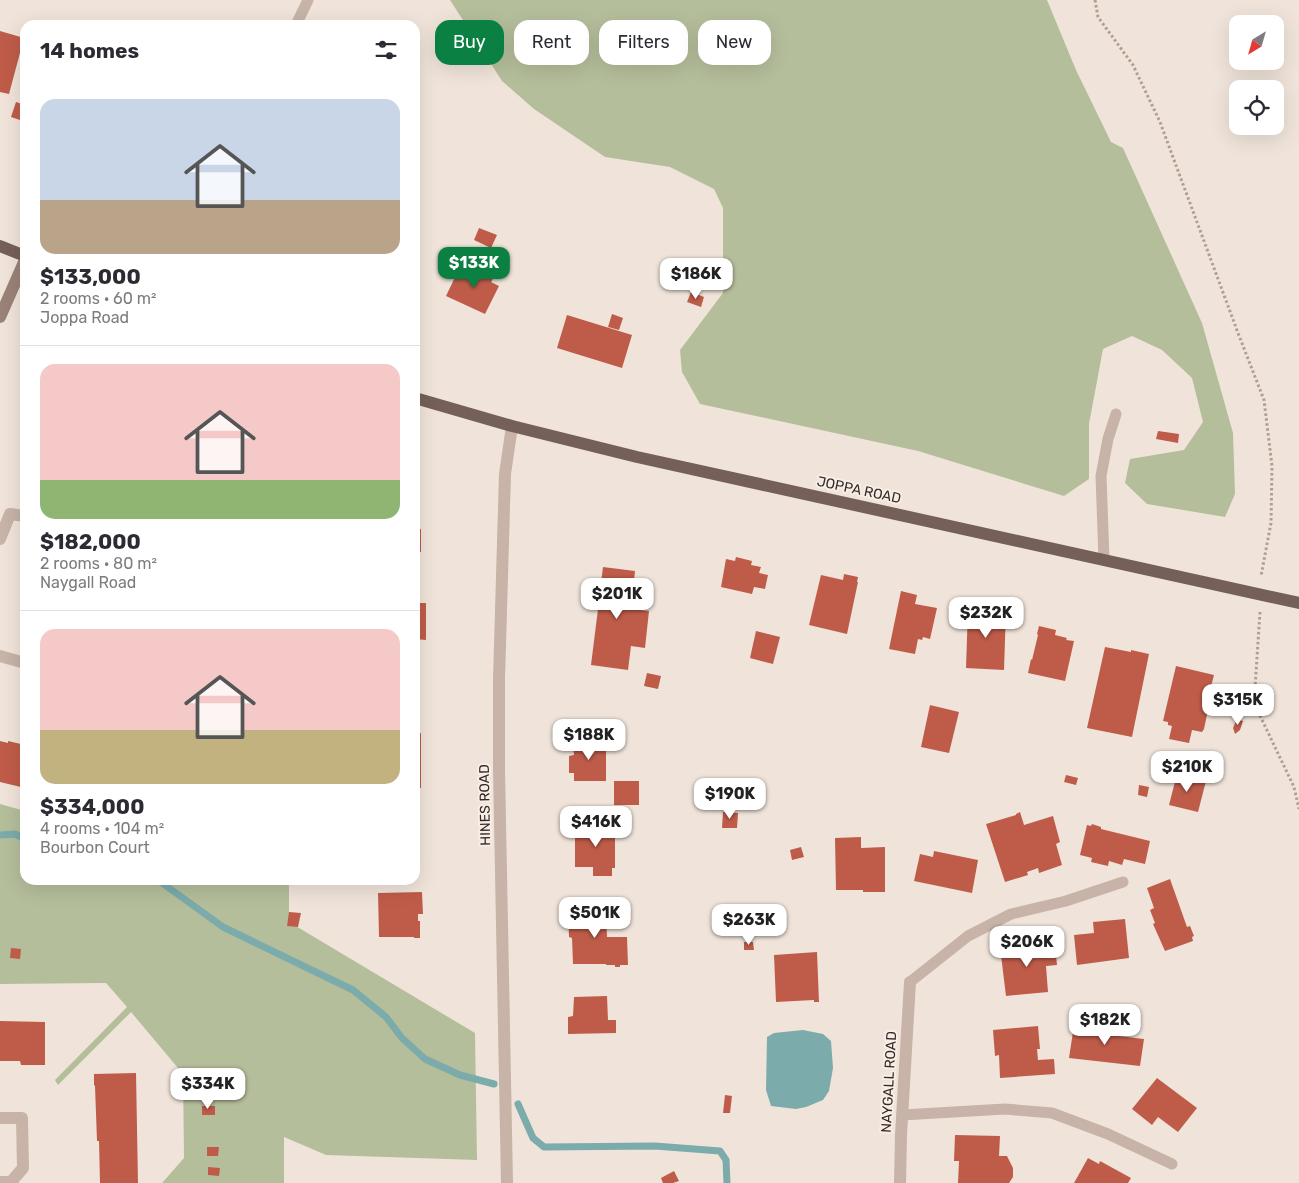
<!DOCTYPE html>
<html lang="en">
<head>
<meta charset="utf-8">
<style>
	body { margin:0; font-family:Rubik,sans-serif; background:#f2f2f3; color:#2b2b33; height:100vh; display:flex; flex-direction:column; font-size:19px; white-space:nowrap }
	* { box-sizing:border-box; margin:0 }
	p { font-size:16px; color:#7c7c81 }
	.icon { flex:none; width:28px; height:28px; fill:none; stroke:currentColor; stroke-width:2; stroke-linecap:round; stroke-linejoin:round }
	.map { position:relative; flex:1; overflow:hidden }
	.panel { position:absolute; left:20px; top:20px; width:400px; height:865px; display:flex; flex-direction:column; background:#fff; border-radius:15px; box-shadow:0 5px 20px #0002 }
	.panel>* { flex:none }
	.guide { position:absolute; left:435px; top:20px; width:475px; height:45px; display:flex; gap:10px }
	.needle { width:32px; rotate:217deg }
	.fabs { position:absolute; left:1229px; top:15px; display:grid; gap:10px }
	.fabs a { display:grid; place-items:center; width:55px; height:55px; border-radius:10px; background:#fff; box-shadow:0 5px 20px #0002; font-size:25px }
	.price { position:absolute; translate:-50% -42px; padding:0 11px; border-radius:10px; background:#fff; color:#222; font-size:16px; line-height:32px; filter:drop-shadow(0 1px 2px #0008) }
	.price::after { content:''; position:absolute; left:50%; top:30px; width:15px; height:11px; margin-left:-8px; background:inherit; clip-path:polygon(0 0,100% 0,50% 100%) }
	.price.on { background:#0b8043; color:#fff }
	ul { padding:0; list-style:none }
	li { display:grid; align-content:center; gap:10px; height:265px; padding:0 20px }
	li+li { border-top:1px solid #e1e1e2 }
	li span { display:grid; place-items:center; height:155px; border-radius:15px; color:#555 }
	li>.icon { margin-inline-start:auto }
	span .icon { width:90px; height:90px; fill:#fffc; stroke-width:1 }
	li b { font-size:21px }
	h2 { display:flex; justify-content:space-between; align-items:center; height:60px; padding:0 20px; font-size:21px }
	.tag { padding:0 18px; border-radius:15px; background:#fff; box-shadow:0 5px 20px #0002; font-size:18px; line-height:45px }
	.tag.on { background:#0b8043; color:#fff }
	.map>svg:first-child { display:block }
	.green { fill:#b5be9b }
	.water { fill:#7babaa }
	.lines { fill:none; stroke-linecap:round; stroke-linejoin:round }
	.stream { stroke:#7babaa; stroke-width:7 }
	.building { fill:#bf5c49 }
	.path { stroke:#b39d91; stroke-width:3; stroke-dasharray:2.5 2.5; stroke-linecap:butt }
	.lane { stroke:#c7b3a7; stroke-width:11 }
	.street { stroke:#c7b3a7; stroke-width:12 }
	.secondary { stroke:#9b8278; stroke-width:12 }
	.primary { stroke:#756059; stroke-width:12 }
	.labels { text-anchor:middle; dominant-baseline:central; stroke-width:4; stroke-linejoin:round; paint-order:stroke }
	.street-label { font-size:14px; fill:#342a27; stroke:#f8eee6 }
</style>
</head>
<body>
<div class="map">
<svg width="1299" height="1183" viewBox="0 0 1299 1183">
	<rect width="100%" height="100%" fill="#f0e4da"/>
	<!-- green -->
	<g class="green">
		<path d="M450,0H1047L1076,70L1111,142L1123,148L1202,323L1233,433L1235,494L1225,517L1147,504L1125,483L1130,459L1184,450L1203,422L1192,378L1162,350L1132,336L1103,349L1089,424V479L1064,496L918,451L700,404L682,372L680,350L723,293V208L714,189L670,167L605,157L534,109L502,81Z"/>
		<path d="M0,804L25,811V880H289V922L475,1033L477,1160L326,1155L284,1137V1183H162L184,1158L183,1074L131,1012L58,1085L55,1080L127,1007L106,983L0,984Z"/>
	</g>
	<!-- water -->
	<path class="water" d="M803,1030L823,1034L831,1041L833,1068L829,1091L823,1100L806,1107L796,1109L771,1106L766,1090L767,1037L774,1033Z"/>
	<g class="lines">
		<!-- stream -->
		<g class="stream">
			<path d="M0,835L15,834L25,839"/>
			<path d="M158,880L223,927L353,990L386,1017L402,1038L425,1059L460,1075L494,1084"/>
			<path d="M518,1104L533,1138L544,1147L655,1146L720,1151L726,1160L727,1183"/>
		</g>
	</g>
	<!-- building -->
	<g class="building">
		<path d="M0,31L24,38L9,94L0,92Z"/>
		<path d="M16,102L25,105V114L23,121L11,117Z"/>
		<path d="M479,228L497,235L491,248L474,240Z"/>
		<path d="M474,265L495,275L491,282L499,286L485,314L446,296L458,271L469,276Z"/>
		<path d="M691,292L704,297L701,307L687,302Z"/>
		<path d="M612,314L623,318L619,330L608,327Z"/>
		<path d="M567,315L632,335L622,368L557,348Z"/>
		<path d="M1158,431L1179,434L1178,443L1156,439Z"/>
		<rect x="415" y="529" width="6" height="23"/>
		<path d="M736,557L752,561L751,565L761,567L759,573L768,575L765,589L754,587L752,594L721,587L726,559L735,561Z"/>
		<path d="M603,567L635,571L631,609L649,611L645,648L631,646L628,670L591,665L598,609H594L597,583H601Z"/>
		<path d="M844,574L858,577L857,582H858L847,634L809,625L821,575L843,580Z"/>
		<path d="M901,591L917,595L915,604L937,608L930,639L923,637L922,640L918,639L915,654L889,649Z"/>
		<path d="M415,603H426V640L415,639Z"/>
		<path d="M968,608L1006,610L1004,670L966,668Z"/>
		<path d="M1039,626L1056,630L1055,635L1067,638L1066,640L1074,641L1065,681L1028,673L1031,659L1032,660L1038,635L1037,634Z"/>
		<path d="M756,631L780,637L773,664L750,658Z"/>
		<path d="M1105,647L1131,652V650L1149,654L1132,737L1087,728Z"/>
		<path d="M1176,666L1214,675L1205,710H1208L1204,729L1202,732L1192,730L1189,743L1169,739L1172,726L1168,725V722L1163,721Z"/>
		<path d="M647,673L661,676L658,689L644,686Z"/>
		<path d="M930,705L959,712L949,753L921,747Z"/>
		<path d="M1237,719L1243,721L1240,730L1235,734L1233,728Z"/>
		<rect x="415" y="733" width="6" height="55"/>
		<path d="M598,736V746H606V781H574V773H569V756L574,755L573,746H581V737Z"/>
		<path d="M0,741L8,743V741L25,745V788L0,782Z"/>
		<path d="M1177,774L1206,781L1198,812L1169,805Z"/>
		<path d="M1066,775L1078,778L1076,785L1064,782Z"/>
		<rect x="614" y="781" width="25" height="24"/>
		<path d="M1139,785L1149,787L1147,797L1138,795Z"/>
		<path d="M723,812L738,813L737,828H722Z"/>
		<path d="M1020,812L1024,825L1053,816L1060,842L1056,844L1062,865L1039,873L1038,868L1027,872L1028,875L1005,882L986,824L1016,815V814Z"/>
		<path d="M1092,824L1101,827V829L1150,841L1145,864L1124,859L1122,865L1109,861L1108,866L1091,862L1092,858L1080,855L1087,825L1091,826Z"/>
		<path d="M575,825H615V868H612V876H593V867H575Z"/>
		<path d="M861,837V848L885,847V892H863V890H836L835,838Z"/>
		<path d="M801,847L804,857L792,860L790,850Z"/>
		<path d="M934,851L978,860L972,893L914,881L920,854L933,857Z"/>
		<path d="M1170,879L1187,927L1190,926L1194,936L1192,937L1193,941L1165,951L1153,924L1155,923L1150,910L1154,908L1147,888Z"/>
		<path d="M422,892L423,914H418V921H420V938H414V937H379L378,893Z"/>
		<path d="M606,908L607,937H627L628,965H620V967H615V965H606V964H573L572,938L569,937L568,909Z"/>
		<path d="M289,912L301,913L298,927L287,926Z"/>
		<path d="M718,914H727L728,927H718Z"/>
		<path d="M1125,919L1129,958L1077,965L1074,935L1094,933L1093,922Z"/>
		<path d="M744,942H753L754,950H744Z"/>
		<path d="M1045,942V947L1055,946L1057,965L1046,966L1048,992L1006,996L1000,947Z"/>
		<path d="M11,948L21,949L20,959L10,958Z"/>
		<path d="M817,952L819,1002H814V1000L776,1002L774,955Z"/>
		<path d="M607,996L608,1020H616V1033L568,1034V1017L573,1016L574,997Z"/>
		<path d="M0,1021L45,1022V1065H21L20,1061H0Z"/>
		<path d="M1074,1025L1119,1031L1118,1036L1144,1039L1140,1066L1069,1058Z"/>
		<path d="M1038,1026L1040,1049H1037L1038,1060L1054,1059L1055,1074L1000,1078L999,1055L995,1056L993,1030Z"/>
		<path d="M136,1073L138,1183H100L99,1141H97L95,1086L94,1085V1074Z"/>
		<path d="M1157,1078L1197,1108L1178,1132L1158,1117L1152,1125L1132,1109Z"/>
		<path d="M204,1082H218L219,1094L204,1093Z"/>
		<path d="M725,1095L732,1096L730,1113H723Z"/>
		<rect x="202" y="1106" width="13" height="9"/>
		<path d="M955,1135L1000,1136L999,1156H1007L1013,1168V1177L1009,1183H958L959,1161H954Z"/>
		<path d="M207,1147H219L218,1156H207Z"/>
		<path d="M1088,1158L1099,1164L1100,1161L1131,1178L1128,1183H1074Z"/>
		<path d="M208,1167L220,1168L219,1176L208,1175Z"/>
		<path d="M674,1171L679,1181L673,1183H663L661,1178Z"/>
	</g>
	<g class="lines">
		<!-- path -->
		<g class="path">
			<path d="M1095,0L1098,17L1133,65L1160,122L1238,333L1264,400L1272,466L1271,523L1261,576"/>
			<path d="M1260,612L1254,703L1294,787L1299,809"/>
		</g>
		<!-- lane -->
		<g class="lane">
			<path d="M296,25L308,0"/>
			<path d="M1104,559L1101,476L1108,439L1116,414"/>
			<path d="M910,982L968,936L1011,914L1066,901L1123,882"/>
			<path d="M902,1115L1005,1109L1052,1113L1108,1134L1172,1164"/>
		</g>
		<!-- street -->
		<g class="street">
			<path d="M0,539L10,514L25,516"/>
			<path d="M0,656L25,663"/>
			<path d="M0,1118H22L23,1168L11,1182H0"/>
			<path d="M507,1183L499,769V679L505,474L512,426"/>
			<path d="M900,1183L901,1135L910,982"/>
		</g>
		<!-- secondary -->
		<path class="secondary" d="M0,317L25,260"/>
		<!-- primary -->
		<g class="primary">
			<path d="M0,246L25,256"/>
			<path d="M415,398L512,426L637,457L1299,603"/>
		</g>
	</g>
	<g class="labels">
		<!-- street labels -->
		<g class="street-label">
			<text transform="translate(859 490) rotate(12)">JOPPA ROAD</text>
			<text transform="translate(485 805) rotate(-91)">HINES ROAD</text>
			<text transform="translate(889 1082) rotate(-87)">NAYGALL ROAD</text>
		</g>
	</g>
</svg>
<div class="fabs">
<a><svg class="needle" viewBox="-14 -14 28 28"><path d="M0-13l5 13h-10z" fill="#e53935"/><path d="M0 13l5-13h-10z" fill="#7c7c81"/></svg></a>
<a><svg class="icon" aria-label="locate" viewBox="0 0 24 24"><circle cx="12" cy="12" r="6"/><path d="M12 2v4M12 18v4M2 12h4M18 12h4"/></svg></a>
</div>
<b class="price on" style="left:474px;top:289px">$133K</b>
<b class="price" style="left:696px;top:300px">$186K</b>
<b class="price" style="left:617px;top:620px">$201K</b>
<b class="price" style="left:986px;top:639px">$232K</b>
<b class="price" style="left:1238px;top:726px">$315K</b>
<b class="price" style="left:589px;top:761px">$188K</b>
<b class="price" style="left:1187px;top:793px">$210K</b>
<b class="price" style="left:730px;top:820px">$190K</b>
<b class="price" style="left:596px;top:848px">$416K</b>
<b class="price" style="left:595px;top:939px">$501K</b>
<b class="price" style="left:749px;top:946px">$263K</b>
<b class="price" style="left:1027px;top:968px">$206K</b>
<b class="price" style="left:1105px;top:1046px">$182K</b>
<b class="price" style="left:208px;top:1110px">$334K</b>
<div class="guide">
<a class="tag on">Buy</a>
<a class="tag">Rent</a>
<a class="tag">Filters</a>
<a class="tag">New</a>
</div>
<section class="panel">
<h2>14 homes<svg class="icon" aria-label="filters" viewBox="0 0 24 24"><path d="M4 7h16M4 17h16"/><circle cx="9" cy="7" r="2"/><circle cx="15" cy="17" r="2"/></svg></h2>
<ul>
<li><span style="background:linear-gradient(#c9d6e8 65%,#b9a48a 0)"><svg class="icon" aria-label="home" viewBox="0 0 24 24"><path d="M3 11l9-7 9 7M6 9v11h12V9"/></svg></span><div><b>$133,000</b><p>2 rooms · 60 m²</p><p>Joppa Road</p></div></li>
<li><span style="background:linear-gradient(#f6c9c9 75%,#8fb573 0)"><svg class="icon" aria-label="home" viewBox="0 0 24 24"><path d="M3 11l9-7 9 7M6 9v11h12V9"/></svg></span><div><b>$182,000</b><p>2 rooms · 80 m²</p><p>Naygall Road</p></div></li>
<li><span style="background:linear-gradient(#f6c9c9 65%,#c2b280 0)"><svg class="icon" aria-label="home" viewBox="0 0 24 24"><path d="M3 11l9-7 9 7M6 9v11h12V9"/></svg></span><div><b>$334,000</b><p>4 rooms · 104 m²</p><p>Bourbon Court</p></div></li>
</ul>
</section>
</div>
</body>
</html>
